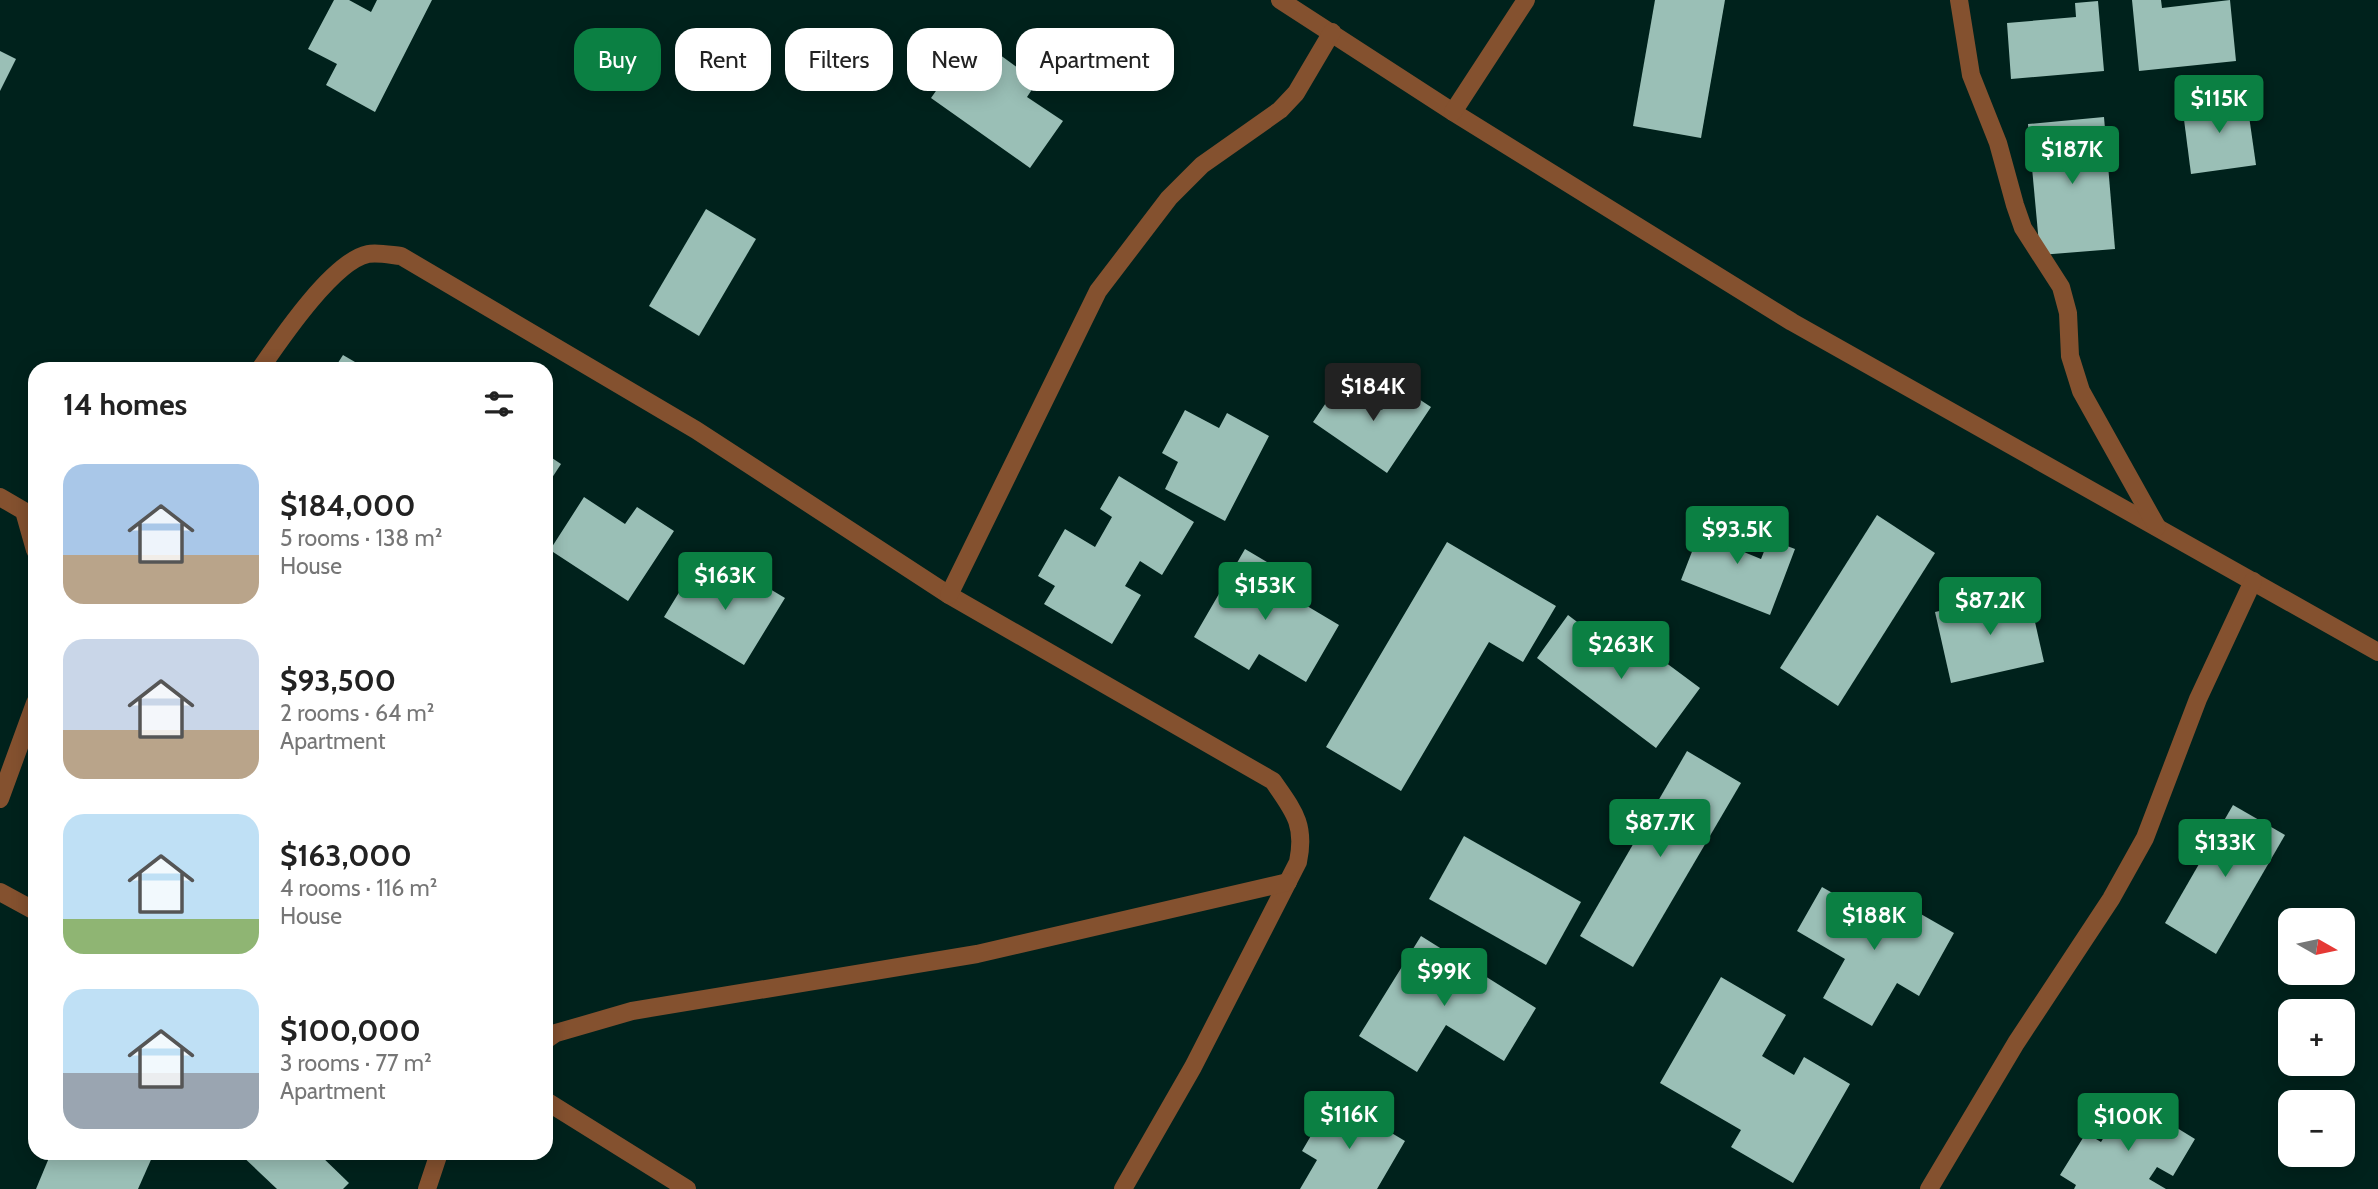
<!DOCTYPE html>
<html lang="en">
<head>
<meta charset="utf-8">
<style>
	body { margin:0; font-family:Cabin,sans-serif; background:#f2f2f2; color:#222; height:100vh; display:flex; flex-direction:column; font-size:26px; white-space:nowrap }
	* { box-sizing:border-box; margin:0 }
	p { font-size:23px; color:#767676 }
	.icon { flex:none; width:38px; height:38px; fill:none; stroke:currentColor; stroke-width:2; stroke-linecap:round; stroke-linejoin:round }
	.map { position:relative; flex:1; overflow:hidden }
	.drawer { position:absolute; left:28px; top:362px; width:525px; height:798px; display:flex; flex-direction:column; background:#fff; border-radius:21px; box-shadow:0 4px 18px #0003 }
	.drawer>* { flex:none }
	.top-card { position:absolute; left:574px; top:28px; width:665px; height:63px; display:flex; gap:14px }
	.needle { width:46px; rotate:99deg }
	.fabs { position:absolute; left:2278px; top:908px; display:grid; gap:14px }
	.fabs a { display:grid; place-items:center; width:77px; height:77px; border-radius:14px; background:#fff; box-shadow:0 4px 18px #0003; font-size:35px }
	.price { position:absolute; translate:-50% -60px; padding:0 16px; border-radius:7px; background:#0b8043; color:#fff; font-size:23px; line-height:46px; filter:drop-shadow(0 2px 4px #0008) }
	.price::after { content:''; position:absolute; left:50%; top:42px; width:21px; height:16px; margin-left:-10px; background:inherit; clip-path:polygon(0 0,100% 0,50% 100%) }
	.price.selected { background:#222; color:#fff }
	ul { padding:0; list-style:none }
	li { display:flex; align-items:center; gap:21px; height:175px; padding:0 35px }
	li span { display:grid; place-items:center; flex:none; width:196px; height:140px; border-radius:21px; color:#555 }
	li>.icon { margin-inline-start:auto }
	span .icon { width:84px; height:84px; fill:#fffc; stroke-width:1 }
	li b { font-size:30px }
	h2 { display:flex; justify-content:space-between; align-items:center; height:84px; padding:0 35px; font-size:30px }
	.tag { padding:0 24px; border-radius:21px; background:#fff; box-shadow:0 4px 18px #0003; font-size:24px; line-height:63px }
	.tag.selected { background:#0b8043; color:#fff }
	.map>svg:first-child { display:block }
	.building { fill:#9abfb6 }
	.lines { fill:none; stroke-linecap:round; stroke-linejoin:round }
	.minor { stroke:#84512f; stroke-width:18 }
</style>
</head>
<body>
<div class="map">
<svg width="2378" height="1189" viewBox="0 0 2378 1189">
	<rect width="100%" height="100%" fill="#00221c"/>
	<!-- building -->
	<g class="building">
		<path d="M334,0H349L371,12L377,0H432L375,112L326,85L337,64L308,49Z"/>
		<path d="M1655,0H1725L1701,138L1633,126Z"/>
		<path d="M2132,0H2161L2162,8L2230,0L2236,61L2139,71Z"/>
		<path d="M2098,1L2104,71L2011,79L2007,23L2076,17L2075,3Z"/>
		<path d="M0,51L16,59L0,91Z"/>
		<path d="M964,51L986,67L996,52L1037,82L1027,97L1063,121L1030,168L931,98Z"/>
		<path d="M2246,95L2256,165L2191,174L2182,104Z"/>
		<path d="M2104,117L2115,249L2040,255L2028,124Z"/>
		<path d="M706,209L756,239L699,336L649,306Z"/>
		<path d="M343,355L367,369H334Z"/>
		<path d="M1340,382L1382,410L1399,386L1431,407L1387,473L1313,422Z"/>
		<path d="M1185,410L1219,428L1227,413L1269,436L1225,521L1165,489L1178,462L1162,453Z"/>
		<path d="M546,454L561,464L546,487Z"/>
		<path d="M1119,476L1194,522L1162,575L1140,561L1125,586L1141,595L1112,644L1044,604L1055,586L1038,576L1065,529L1095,547L1112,517L1100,509Z"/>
		<path d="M584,497L625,524L637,507L674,531L628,601L550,550Z"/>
		<path d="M1707,513L1747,529L1739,550L1761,559L1769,539L1795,549L1770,615L1681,580Z"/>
		<path d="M1877,515L1935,553L1838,706L1780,668Z"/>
		<path d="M1447,542L1556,606L1523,662L1489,642L1401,791L1326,747Z"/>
		<path d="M1245,549L1279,569L1270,584L1339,625L1306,682L1259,654L1249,670L1194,637Z"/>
		<path d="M697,563L737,588L745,574L785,598L744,665L664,617Z"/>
		<path d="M2028,591L2044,662L1951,683L1935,612Z"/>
		<path d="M1568,615L1630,662L1642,645L1700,688L1656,748L1537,658Z"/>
		<path d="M1687,751L1741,783L1633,967L1580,936Z"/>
		<path d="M2233,805L2285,835L2216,954L2165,923Z"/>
		<path d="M1464,836L1581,902L1546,965L1429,899Z"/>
		<path d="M1822,887L1885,923L1898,901L1954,933L1919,996L1897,983L1872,1026L1823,998L1845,959L1797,931Z"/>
		<path d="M1421,936L1536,1008L1504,1061L1446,1025L1417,1072L1359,1036Z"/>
		<path d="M1721,977L1786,1015L1762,1056L1794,1075L1804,1057L1850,1084L1793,1183L1731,1147L1741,1130L1660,1083Z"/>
		<path d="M1333,1098L1405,1141L1377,1189H1300L1317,1160L1302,1151Z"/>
		<path d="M2128,1098L2195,1139L2173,1176L2157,1167L2149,1179L2166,1189H2074L2076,1185L2060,1175L2086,1133L2101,1142Z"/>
		<path d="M51,1153H154L138,1189H36Z"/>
		<path d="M239,1153H318L349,1183L343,1189H277Z"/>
	</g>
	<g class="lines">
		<!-- minor -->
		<g class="minor">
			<path d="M1280,0L1453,112L1792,322L2378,652"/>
			<path d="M1959,0L1971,75L1998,143L2015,205L2023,228L2061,287L2068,313L2070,356L2081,391L2157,527"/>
			<path d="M1453,112L1526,0"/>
			<path d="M260,369C280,340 333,261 368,254C377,252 391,255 401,256L696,430L949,595L1273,781C1293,810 1306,824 1298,862L1193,1067L1123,1189"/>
			<path d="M0,497L24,511L35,550"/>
			<path d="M949,595L1098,291L1169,198L1202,165L1280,110L1296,93L1332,32"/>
			<path d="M0,799L35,703"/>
			<path d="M0,892L35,911"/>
			<path d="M546,1040L556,1033L632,1011L977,954L1288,882"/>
			<path d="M546,1101L687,1189"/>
			<path d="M427,1189L439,1153"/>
			<path d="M1929,1189L2016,1043L2111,899L2145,838L2198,699L2253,581"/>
		</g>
	</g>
</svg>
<div class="fabs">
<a><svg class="needle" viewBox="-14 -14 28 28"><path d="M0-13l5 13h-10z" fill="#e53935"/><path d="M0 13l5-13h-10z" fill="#767676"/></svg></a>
<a>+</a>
<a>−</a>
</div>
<b class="price" style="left:2219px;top:135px">$115K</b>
<b class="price" style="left:2072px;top:186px">$187K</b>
<b class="price selected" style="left:1373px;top:423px">$184K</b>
<b class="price" style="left:1737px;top:566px">$93.5K</b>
<b class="price" style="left:725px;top:612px">$163K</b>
<b class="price" style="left:1265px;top:622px">$153K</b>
<b class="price" style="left:1990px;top:637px">$87.2K</b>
<b class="price" style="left:1621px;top:681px">$263K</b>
<b class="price" style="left:1660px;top:859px">$87.7K</b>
<b class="price" style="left:2225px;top:879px">$133K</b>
<b class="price" style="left:1874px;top:952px">$188K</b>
<b class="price" style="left:1444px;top:1008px">$99K</b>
<b class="price" style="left:1349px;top:1151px">$116K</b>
<b class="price" style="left:2128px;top:1153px">$100K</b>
<div class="top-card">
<a class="tag selected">Buy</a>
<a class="tag">Rent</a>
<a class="tag">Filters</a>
<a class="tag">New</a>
<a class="tag">Apartment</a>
</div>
<section class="drawer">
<h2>14 homes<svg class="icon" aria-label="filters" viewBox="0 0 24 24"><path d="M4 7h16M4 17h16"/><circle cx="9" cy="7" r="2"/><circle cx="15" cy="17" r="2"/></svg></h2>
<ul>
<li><span style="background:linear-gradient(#a9c7e8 65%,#b9a48a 0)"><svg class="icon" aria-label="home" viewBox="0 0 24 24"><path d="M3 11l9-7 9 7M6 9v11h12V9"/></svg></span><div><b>$184,000</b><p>5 rooms · 138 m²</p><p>House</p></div></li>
<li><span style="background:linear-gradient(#c9d6e8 65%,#b9a48a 0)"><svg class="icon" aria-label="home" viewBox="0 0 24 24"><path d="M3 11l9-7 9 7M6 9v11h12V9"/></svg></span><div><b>$93,500</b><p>2 rooms · 64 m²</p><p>Apartment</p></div></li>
<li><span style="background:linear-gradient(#bfe0f5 75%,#8fb573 0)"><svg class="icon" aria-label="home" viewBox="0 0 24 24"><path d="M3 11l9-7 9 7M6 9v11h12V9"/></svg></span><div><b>$163,000</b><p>4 rooms · 116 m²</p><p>House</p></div></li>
<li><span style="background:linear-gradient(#bfe0f5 60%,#9aa5b1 0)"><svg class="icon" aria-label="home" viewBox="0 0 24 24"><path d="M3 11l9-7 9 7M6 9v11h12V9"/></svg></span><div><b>$100,000</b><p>3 rooms · 77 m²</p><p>Apartment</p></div></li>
</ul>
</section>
</div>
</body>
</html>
